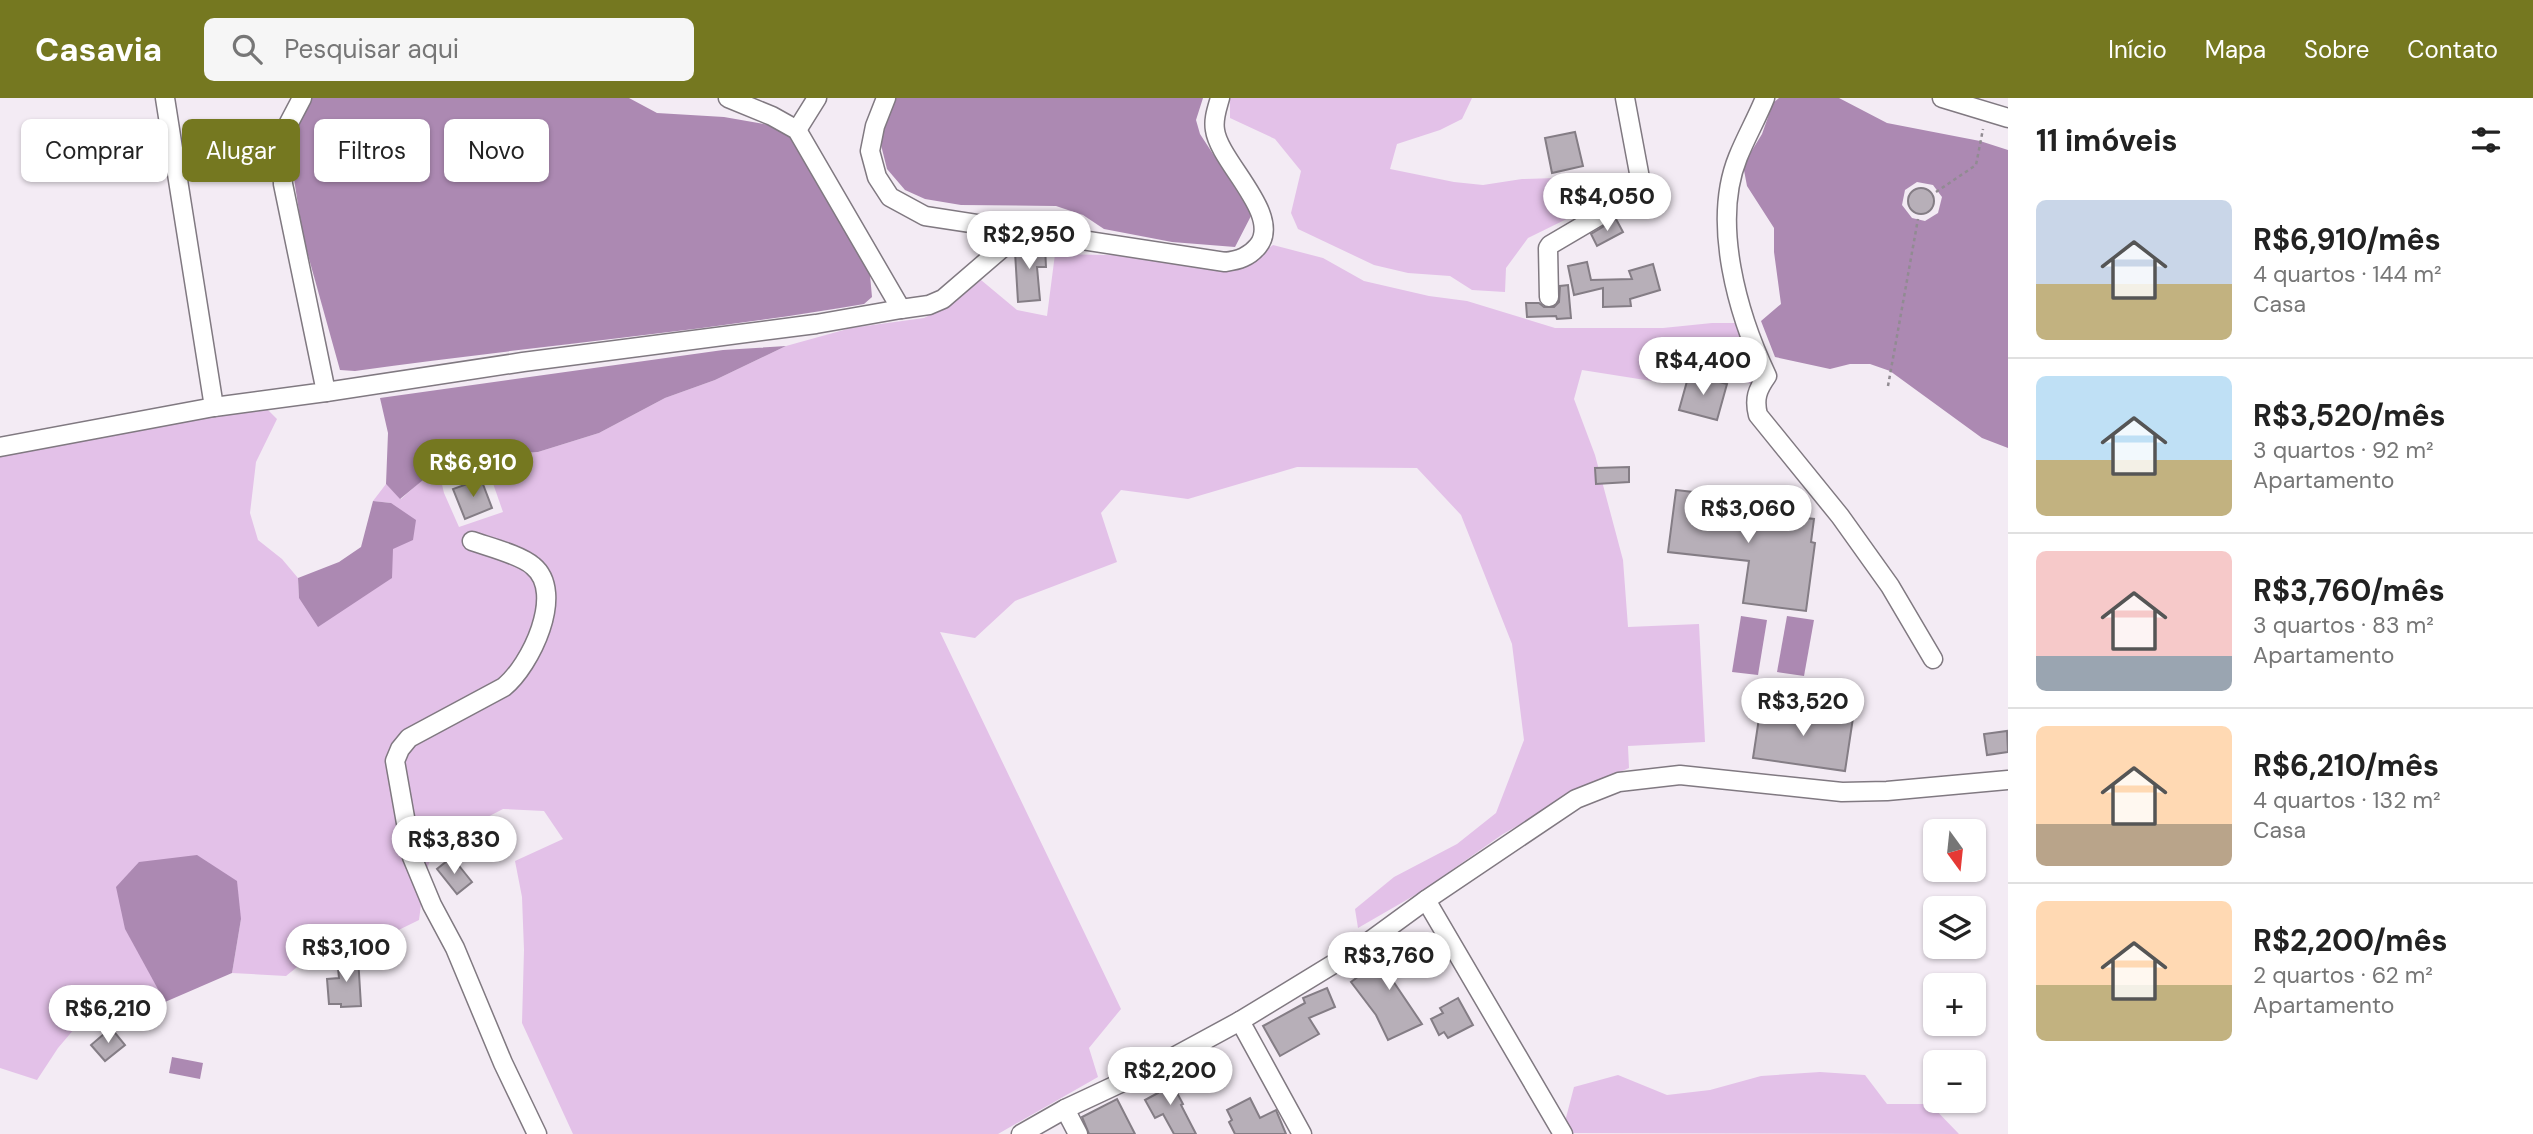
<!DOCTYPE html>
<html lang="pt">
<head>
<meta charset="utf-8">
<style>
	body { margin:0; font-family:"DM Sans",sans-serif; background:#f6f6f6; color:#222; height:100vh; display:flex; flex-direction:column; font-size:26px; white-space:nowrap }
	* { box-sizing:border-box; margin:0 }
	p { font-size:23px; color:#767676 }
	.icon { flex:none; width:38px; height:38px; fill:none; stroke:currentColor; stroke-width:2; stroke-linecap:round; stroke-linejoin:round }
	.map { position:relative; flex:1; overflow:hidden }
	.drawer { display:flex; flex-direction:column; background:#fff; width:525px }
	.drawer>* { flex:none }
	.banner { position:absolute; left:21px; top:21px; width:665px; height:63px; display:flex; gap:14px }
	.needle { width:46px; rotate:165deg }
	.tools { position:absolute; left:1923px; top:721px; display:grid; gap:14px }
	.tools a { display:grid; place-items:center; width:63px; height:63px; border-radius:10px; background:#fff; box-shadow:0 2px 5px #0004; font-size:35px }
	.price { position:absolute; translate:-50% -60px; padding:0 16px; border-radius:24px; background:#fff; color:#222; font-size:23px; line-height:46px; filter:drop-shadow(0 2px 4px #0008) }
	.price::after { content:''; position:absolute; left:50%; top:42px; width:21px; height:16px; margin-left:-10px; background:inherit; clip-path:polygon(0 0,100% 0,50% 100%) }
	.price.selected { background:#757820; color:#fff }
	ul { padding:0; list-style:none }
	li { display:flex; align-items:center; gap:21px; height:175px; padding:0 28px }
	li+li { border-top:2px solid #e0e0e0 }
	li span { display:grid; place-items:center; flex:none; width:196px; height:140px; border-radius:10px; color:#555 }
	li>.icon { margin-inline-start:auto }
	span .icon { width:84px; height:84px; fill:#fffc; stroke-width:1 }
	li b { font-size:30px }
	h2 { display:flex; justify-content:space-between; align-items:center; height:84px; padding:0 28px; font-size:30px }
	.pill { padding:0 24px; border-radius:10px; background:#fff; box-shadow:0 2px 5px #0004; font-size:24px; line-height:63px }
	.pill.selected { background:#757820; color:#fff }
	header { display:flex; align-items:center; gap:42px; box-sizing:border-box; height:98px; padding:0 35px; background:#757820; color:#fff }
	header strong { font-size:33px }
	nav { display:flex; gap:38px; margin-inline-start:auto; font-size:24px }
	.search { width:490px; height:63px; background:#f6f6f6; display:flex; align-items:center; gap:18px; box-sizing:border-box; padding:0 24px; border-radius:10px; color:#767676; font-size:26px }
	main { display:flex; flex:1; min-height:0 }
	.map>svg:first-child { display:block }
	.green { fill:#e3c1e8 }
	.water { fill:#ac89b2; fill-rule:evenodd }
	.building { fill:#b7afb8; stroke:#847d85; stroke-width:2 }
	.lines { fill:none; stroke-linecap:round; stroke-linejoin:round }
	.minor-casing { stroke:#807981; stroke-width:21 }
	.path { stroke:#918b92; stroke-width:2.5; stroke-dasharray:3.5 3.5; stroke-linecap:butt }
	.minor { stroke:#fff; stroke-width:18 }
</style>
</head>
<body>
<header>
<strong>Casavia</strong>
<div class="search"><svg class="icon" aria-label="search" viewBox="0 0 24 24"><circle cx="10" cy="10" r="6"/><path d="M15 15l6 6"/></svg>Pesquisar aqui</div>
<nav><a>Início</a><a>Mapa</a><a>Sobre</a><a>Contato</a></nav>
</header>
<main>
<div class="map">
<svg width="2008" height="1036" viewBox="0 0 2008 1036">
	<rect width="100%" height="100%" fill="#f3ebf4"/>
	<!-- green -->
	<g class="green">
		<path d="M1230,0H1472L1462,21L1440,32L1397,46L1390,71L1454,84L1483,87L1522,81L1556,80L1590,87L1587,111L1528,140L1506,170L1505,194L1472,192L1450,178L1408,175L1374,167L1298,131L1291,115L1301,73L1275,41L1230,20Z"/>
		<path d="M1273,147L1323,160L1364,183L1429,198L1467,203L1555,230H1663L1712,225H1738L1760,277L1754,287L1714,274L1679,284H1658L1582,272L1574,301L1595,357L1623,462L1628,529L1699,526L1705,644L1628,648L1629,670L1584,690L1503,736L1422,793L1358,830L1355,811L1394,779L1457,746L1496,715L1524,642L1512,546L1461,417L1417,370L1297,369L1188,401L1121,392L1101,415L1117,464L1015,503L975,540L940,534L1121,911L1089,950L1098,979L998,1036H573L522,925L524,852L522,799L515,763L563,741L544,713L503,711L472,727L457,723L441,733L425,776L419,822L370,846L312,857L286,878L232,875L241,821L152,878L165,904L133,902L87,916L58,950L37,982L0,970V356L216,315L265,309L277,321L256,364L250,415L258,442L282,461L298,480L299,500H361L391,480V405L373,403L386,386L401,401L422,382L439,374L444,395L459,429L503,414L489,374L478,372L470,359L538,354L599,335L665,300L715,282L786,248L851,230L924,220L945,209L981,182L1017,212L1047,218L1055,156L1256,160Z"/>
		<path d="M1820,974L1865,977L1887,1006H1930L1959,1036L1562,1035L1574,989L1618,977L1667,997L1710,992L1761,978Z"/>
	</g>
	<!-- water -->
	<g class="water">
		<path d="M310,0H629L657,15L724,19L769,27L789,36L870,177L872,199L864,206C695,235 524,249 355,273L340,272L303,139L292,68L294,27Z"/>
		<path d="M895,0H1203L1196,22L1200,36L1252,116L1235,149L1172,144L1104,131L1083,117L1056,108L961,107L925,101L905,92L887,71L880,43Z"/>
		<path d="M1779,0H1839L1887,25L1980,43L2008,52V350L1982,340L1890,273L1870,266H1850L1830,271L1775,259L1761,223L1781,206L1774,154V130L1747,88L1743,67L1762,36L1773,5ZM1917,84L1933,87L1942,99L1938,115L1925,123L1912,120L1902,107L1905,92Z"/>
		<path d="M786,248L715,282L665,300L599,335L538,354L470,359L423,382L400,401L386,386L388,335L380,300L723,252Z"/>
		<path d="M373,403L391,405L416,422L413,442L393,451L392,480L318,529L299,500L298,480L339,464L361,449Z"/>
		<path d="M1741,518L1767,522L1758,577L1732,574Z"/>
		<path d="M1787,518L1814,522L1804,578L1777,574Z"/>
		<path d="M197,757L237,783L241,821L232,875L165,904L125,831L116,789L139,764Z"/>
		<path d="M172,959L203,965L200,981L169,975Z"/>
	</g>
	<!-- building -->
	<g class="building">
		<path d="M1575,34L1583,68L1552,75L1545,40Z"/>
		<circle cx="1921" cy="103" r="13"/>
		<path d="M1616,121L1623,134L1597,148L1591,136Z"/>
		<path d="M1024,146L1045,148L1046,169H1037L1040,202L1018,204L1015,154Z"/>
		<path d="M1587,164L1591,182L1632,181L1629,173L1653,166L1660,192L1630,201L1631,208L1603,209V190L1574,197L1568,168Z"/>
		<path d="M1568,187L1571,220L1557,221L1556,218L1527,219L1526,205H1539L1544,209H1554L1559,204L1560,188Z"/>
		<path d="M1689,276L1727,286L1717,322L1679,312Z"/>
		<path d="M1629,369V384L1596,386L1595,370Z"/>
		<path d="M481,381L492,410L465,421L453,391Z"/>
		<path d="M1676,392L1763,402L1762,415L1814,421L1811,444L1815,445L1806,513L1743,505L1749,463L1668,454Z"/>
		<path d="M1761,607L1853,620L1845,673L1753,660Z"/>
		<path d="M2007,633L2008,654L1987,657L1984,636Z"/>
		<path d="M452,759L472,784L457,796L437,771Z"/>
		<path d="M1409,847L1419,869L1391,880L1422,926L1388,942L1376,917L1351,884L1390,855Z"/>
		<path d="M358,859L361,908L341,909V906H329L327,881L339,880L337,860Z"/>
		<path d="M1327,890L1335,909L1309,920L1319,936L1280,958L1263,928L1305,905L1303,900Z"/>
		<path d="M1458,900L1473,927L1448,940L1444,934L1439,937L1431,921L1443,915L1440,910Z"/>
		<path d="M111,930L125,947L105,963L91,947Z"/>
		<path d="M1167,976L1183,1006L1181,1007L1196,1036H1174L1163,1016L1155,1020L1145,1002L1158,995L1152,983Z"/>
		<path d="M1250,1000L1260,1020L1276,1012L1286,1036H1235L1229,1024L1232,1022L1227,1012Z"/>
		<path d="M1117,1001L1135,1036H1089L1082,1019Z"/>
	</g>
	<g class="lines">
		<!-- minor casing -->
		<g class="minor-casing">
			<g id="minor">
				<path d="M165,0L214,309"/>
				<path d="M886,0L875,28L870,53L877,79L890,99L925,118L1225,164C1239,162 1249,159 1258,148C1283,117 1219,64 1215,32C1213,21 1217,11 1220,0"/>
				<path d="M1765,0C1757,20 1746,39 1738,59C1711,125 1738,217 1767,278C1757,292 1754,301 1758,317L1840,418L1890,488L1933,561"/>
				<path d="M1942,0L2008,20"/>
				<path d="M797,32L817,0"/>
				<path d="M1549,199L1548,150L1550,147L1640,94L1642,91L1625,0"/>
				<path d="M901,211L929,207L943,201L1022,133"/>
				<path d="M326,294L523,264L816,226L901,211L797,32L772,18L728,0"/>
				<path d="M0,349L214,309L326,294L283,86L281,40L302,0"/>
				<path d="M472,443C489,449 521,457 533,468C566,495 530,568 504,589L409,640L400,651L395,663L412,759L432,807L455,850L503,965L537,1036"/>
				<path d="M1426,802L1563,1036"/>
				<path d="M1240,923L1302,1036"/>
				<path d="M1065,1011L1078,1036"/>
				<path d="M1021,1036L1065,1011L1159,967L1240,923L1363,848L1426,802L1576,701L1619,684L1680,677L1842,694L1887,693L2008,682"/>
			</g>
		</g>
		<!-- path -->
		<g class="path">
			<path d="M1936,94L1976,67L1983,31"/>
			<path d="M1888,288L1918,121"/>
		</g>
		<!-- minor -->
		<use href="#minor" class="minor"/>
	</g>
</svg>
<div class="tools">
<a><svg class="needle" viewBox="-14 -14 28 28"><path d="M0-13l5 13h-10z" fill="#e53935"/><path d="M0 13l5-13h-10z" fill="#767676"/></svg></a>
<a><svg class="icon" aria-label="layers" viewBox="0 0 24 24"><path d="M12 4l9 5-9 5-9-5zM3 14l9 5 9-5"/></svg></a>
<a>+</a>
<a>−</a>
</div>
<b class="price" style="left:1607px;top:135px">R$4,050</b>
<b class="price" style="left:1029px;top:173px">R$2,950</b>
<b class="price" style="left:1703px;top:299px">R$4,400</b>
<b class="price selected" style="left:473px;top:401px">R$6,910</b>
<b class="price" style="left:1748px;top:447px">R$3,060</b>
<b class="price" style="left:1803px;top:640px">R$3,520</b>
<b class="price" style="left:454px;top:778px">R$3,830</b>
<b class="price" style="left:346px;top:886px">R$3,100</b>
<b class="price" style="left:1389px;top:894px">R$3,760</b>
<b class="price" style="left:108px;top:947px">R$6,210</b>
<b class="price" style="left:1170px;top:1009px">R$2,200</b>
<div class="banner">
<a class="pill">Comprar</a>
<a class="pill selected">Alugar</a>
<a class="pill">Filtros</a>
<a class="pill">Novo</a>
</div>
</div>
<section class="drawer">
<h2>11 imóveis<svg class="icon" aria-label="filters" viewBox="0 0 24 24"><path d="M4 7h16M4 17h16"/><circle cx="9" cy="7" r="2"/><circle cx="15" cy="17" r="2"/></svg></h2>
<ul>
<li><span style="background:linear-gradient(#c9d6e8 60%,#c2b280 0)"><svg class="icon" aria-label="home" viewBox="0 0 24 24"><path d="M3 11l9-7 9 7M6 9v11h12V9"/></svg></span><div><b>R$6,910/mês</b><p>4 quartos · 144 m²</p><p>Casa</p></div></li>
<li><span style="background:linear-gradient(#bfe0f5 60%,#c2b280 0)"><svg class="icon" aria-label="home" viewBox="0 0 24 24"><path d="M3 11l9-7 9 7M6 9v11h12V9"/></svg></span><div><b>R$3,520/mês</b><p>3 quartos · 92 m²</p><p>Apartamento</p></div></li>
<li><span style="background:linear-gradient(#f6c9c9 75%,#9aa5b1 0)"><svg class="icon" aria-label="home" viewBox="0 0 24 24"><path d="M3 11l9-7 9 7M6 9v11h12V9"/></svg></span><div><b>R$3,760/mês</b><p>3 quartos · 83 m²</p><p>Apartamento</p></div></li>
<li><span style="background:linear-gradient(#ffd9b3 70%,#b9a48a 0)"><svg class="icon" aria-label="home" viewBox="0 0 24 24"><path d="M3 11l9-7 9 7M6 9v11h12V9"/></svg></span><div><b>R$6,210/mês</b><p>4 quartos · 132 m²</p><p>Casa</p></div></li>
<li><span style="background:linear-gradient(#ffd9b3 60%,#c2b280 0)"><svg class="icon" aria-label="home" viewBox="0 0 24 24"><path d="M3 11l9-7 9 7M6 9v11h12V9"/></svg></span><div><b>R$2,200/mês</b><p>2 quartos · 62 m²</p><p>Apartamento</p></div></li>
</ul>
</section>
</main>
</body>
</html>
